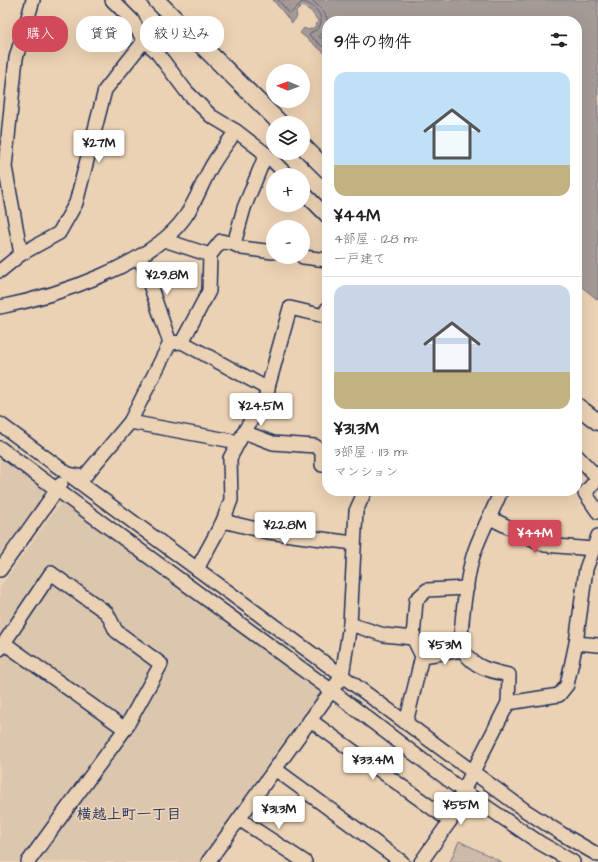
<!DOCTYPE html>
<html lang="ja">
<head>
<meta charset="utf-8">
<style>
	body { margin:0; font-family:"Architects Daughter","Klee One",sans-serif; background:#f6f6f6; color:#202124; height:100vh; display:flex; flex-direction:column; font-size:15px; white-space:nowrap }
	* { box-sizing:border-box; margin:0 }
	p { font-size:13px; color:#757577 }
	.icon { flex:none; width:22px; height:22px; fill:none; stroke:currentColor; stroke-width:2; stroke-linecap:round; stroke-linejoin:round }
	.map { position:relative; flex:1; overflow:hidden }
	.drawer { position:absolute; left:322px; top:16px; width:260px; height:480px; display:flex; flex-direction:column; background:#fff; border-radius:16px; box-shadow:0 4px 16px #0002 }
	.drawer>* { flex:none }
	.guide { position:absolute; left:12px; top:16px; width:250px; height:36px; display:flex; gap:8px }
	.needle { width:26px; rotate:271deg }
	.buttons { position:absolute; left:266px; top:64px; display:grid; gap:8px }
	.buttons a { display:grid; place-items:center; width:44px; height:44px; border-radius:50%; background:#fff; box-shadow:0 4px 16px #0002; font-size:20px }
	.price { position:absolute; translate:-50% -34px; padding:0 9px; border-radius:4px; background:#fff; color:#222; font-size:13px; line-height:26px; filter:drop-shadow(0 1px 2px #0008) }
	.price::after { content:''; position:absolute; left:50%; top:24px; width:12px; height:9px; margin-left:-6px; background:inherit; clip-path:polygon(0 0,100% 0,50% 100%) }
	.price.active { background:#d1495b; color:#fff }
	ul { padding:0; list-style:none }
	li { display:grid; align-content:center; gap:8px; height:212px; padding:0 12px }
	li+li { border-top:1px solid #e0e0e0 }
	li span { display:grid; place-items:center; height:124px; border-radius:12px; color:#555 }
	li>.icon { margin-inline-start:auto }
	span .icon { width:72px; height:72px; fill:#fffc; stroke-width:1 }
	li b { font-size:17px }
	h2 { display:flex; justify-content:space-between; align-items:center; height:48px; padding:0 12px; font-size:17px }
	.pill { padding:0 14px; border-radius:16px; background:#fff; box-shadow:0 4px 16px #0002; font-size:14px; line-height:36px }
	.pill.active { background:#d1495b; color:#fff }
	.map>svg:first-child { display:block }
	.built { fill:#dcc6ae }
	.green { fill:#cebaa8; stroke:#747483 }
	.water { fill:#a49a96; stroke:#6d6f80 }
	.lines { fill:none; stroke-linecap:round; stroke-linejoin:round }
	.shore { stroke:#525a74; stroke-width:1 }
	.minor-casing { stroke:#1b2f5e; stroke-width:16 }
	.major-casing { stroke:#1b2f5e; stroke-width:19 }
	.minor { stroke:#ecd2b4; stroke-width:13 }
	.major { stroke:#ecd2b4; stroke-width:16 }
	.labels { text-anchor:middle; dominant-baseline:central; stroke-width:3.5; stroke-linejoin:round; paint-order:stroke }
	.neighbourhood-label { font-size:15px; font-weight:bold; fill:#1b2f5e; stroke:#ecd2b4 }
</style>
</head>
<body>
<div class="map">
<svg width="598" height="862" viewBox="0 0 598 862">
	<rect width="100%" height="100%" fill="#ecd2b4"/>
	<filter id="ink" filterUnits="userSpaceOnUse"><feTurbulence type="fractalNoise" baseFrequency=".025" numOctaves="2"/><feDisplacementMap in="SourceGraphic" scale="8" xChannelSelector="R" yChannelSelector="G"/><feConvolveMatrix kernelMatrix="1 2 1 2 8 2 1 2 1" color-interpolation-filters="sRGB"/></filter>
	<g filter="url(#ink)">
		<!-- built -->
		<g class="built">
			<path d="M0,451L45,484L44,495L0,556Z"/>
			<path d="M61,502L326,694L203,862H0V587Z"/>
		</g>
		<!-- green -->
		<path class="green" d="M459,841L502,862H450Z"/>
		<!-- water -->
		<path class="water" d="M273,0H598V300L577,283V21H327V55L300,33L304,28L308,30L315,27L318,21L311,11L302,6L296,12L297,17L292,23Z"/>
		<g class="lines">
			<!-- shore -->
			<g class="shore">
				<path d="M278,0L290,14L302,2C317,4 332,25 310,33L309,35L327,50"/>
				<path d="M311,0C317,4 328,14 327,22C326,28 322,32 319,36L327,43"/>
			</g>
			<!-- minor casing -->
			<g class="minor-casing">
				<g id="minor">
					<path d="M112,0L132,20L144,41L155,50L186,91L211,116L236,131L266,154L287,175"/>
					<path d="M303,192L327,216"/>
					<path d="M164,240L210,255"/>
					<path d="M234,244L244,208L266,154"/>
					<path d="M21,254L59,233L76,203L105,90L144,41"/>
					<path d="M140,256L170,343"/>
					<path d="M303,257L327,260"/>
					<path d="M0,271L21,254L5,167L16,58L33,0"/>
					<path d="M0,307C56,296 151,265 185,217C195,203 201,186 209,171C216,157 227,144 236,131"/>
					<path d="M182,342L268,389"/>
					<path d="M130,422L238,442"/>
					<path d="M0,424L526,811L562,834L598,855"/>
					<path d="M244,432L273,443L315,446L322,451V465H327"/>
					<path d="M0,448L332,691L463,791L540,843L573,862"/>
					<path d="M577,456L598,478"/>
					<path d="M69,474L84,477L130,422L170,343L182,342L209,291L210,255L221,241L234,244L242,248L273,252"/>
					<path d="M598,478L585,493L598,512"/>
					<path d="M490,518L545,545L593,549"/>
					<path d="M223,521L268,532L353,543"/>
					<path d="M197,569L223,521L231,500L230,458L244,432L265,398L290,308L324,316L327,309"/>
					<path d="M0,570L61,484"/>
					<path d="M350,624L384,635L413,638L422,656L406,723"/>
					<path d="M413,638L416,600L427,590L467,588"/>
					<path d="M4,643L125,729"/>
					<path d="M576,643L598,645"/>
					<path d="M0,649L51,573L107,613L116,631L161,664L125,729L28,862"/>
					<path d="M422,656L463,650"/>
					<path d="M508,703L559,695L567,685L576,643L586,569L598,536"/>
					<path d="M310,720L450,821"/>
					<path d="M275,769L402,862"/>
					<path d="M239,819L305,862"/>
					<path d="M208,862L342,676L350,624L356,511L365,491"/>
					<path d="M421,862L450,821L463,791L508,703L509,675C491,671 475,668 464,652C456,639 469,568 474,553C481,532 493,511 501,491"/>
				</g>
			</g>
			<!-- major casing -->
			<g class="major-casing">
				<g id="major">
					<path d="M156,0L280,123"/>
					<path d="M303,146L327,170"/>
					<path d="M577,406L598,422"/>
				</g>
			</g>
			<!-- minor -->
			<use href="#minor" class="minor"/>
			<!-- major -->
			<use href="#major" class="major"/>
		</g>
	</g>
	<g class="labels">
		<!-- neighbourhood labels -->
		<g class="neighbourhood-label">
			<text x="129" y="814">横越上町一丁目</text>
		</g>
	</g>
</svg>
<div class="buttons">
<a><svg class="needle" viewBox="-14 -14 28 28"><path d="M0-13l5 13h-10z" fill="#e53935"/><path d="M0 13l5-13h-10z" fill="#757577"/></svg></a>
<a><svg class="icon" aria-label="layers" viewBox="0 0 24 24"><path d="M12 4l9 5-9 5-9-5zM3 14l9 5 9-5"/></svg></a>
<a>+</a>
<a>−</a>
</div>
<b class="price" style="left:99px;top:164px">¥27M</b>
<b class="price" style="left:167px;top:296px">¥29.8M</b>
<b class="price" style="left:261px;top:427px">¥24.5M</b>
<b class="price" style="left:285px;top:546px">¥22.8M</b>
<b class="price active" style="left:535px;top:554px">¥44M</b>
<b class="price" style="left:445px;top:666px">¥53M</b>
<b class="price" style="left:373px;top:781px">¥33.4M</b>
<b class="price" style="left:461px;top:826px">¥55M</b>
<b class="price" style="left:279px;top:830px">¥31.3M</b>
<div class="guide">
<a class="pill active">購入</a>
<a class="pill">賃貸</a>
<a class="pill">絞り込み</a>
</div>
<section class="drawer">
<h2>9件の物件<svg class="icon" aria-label="filters" viewBox="0 0 24 24"><path d="M4 7h16M4 17h16"/><circle cx="9" cy="7" r="2"/><circle cx="15" cy="17" r="2"/></svg></h2>
<ul>
<li><span style="background:linear-gradient(#bfe0f5 75%,#c2b280 0)"><svg class="icon" aria-label="home" viewBox="0 0 24 24"><path d="M3 11l9-7 9 7M6 9v11h12V9"/></svg></span><div><b>¥44M</b><p>4部屋 · 128 m²</p><p>一戸建て</p></div></li>
<li><span style="background:linear-gradient(#c9d6e8 70%,#c2b280 0)"><svg class="icon" aria-label="home" viewBox="0 0 24 24"><path d="M3 11l9-7 9 7M6 9v11h12V9"/></svg></span><div><b>¥31.3M</b><p>3部屋 · 113 m²</p><p>マンション</p></div></li>
</ul>
</section>
</div>
</body>
</html>
